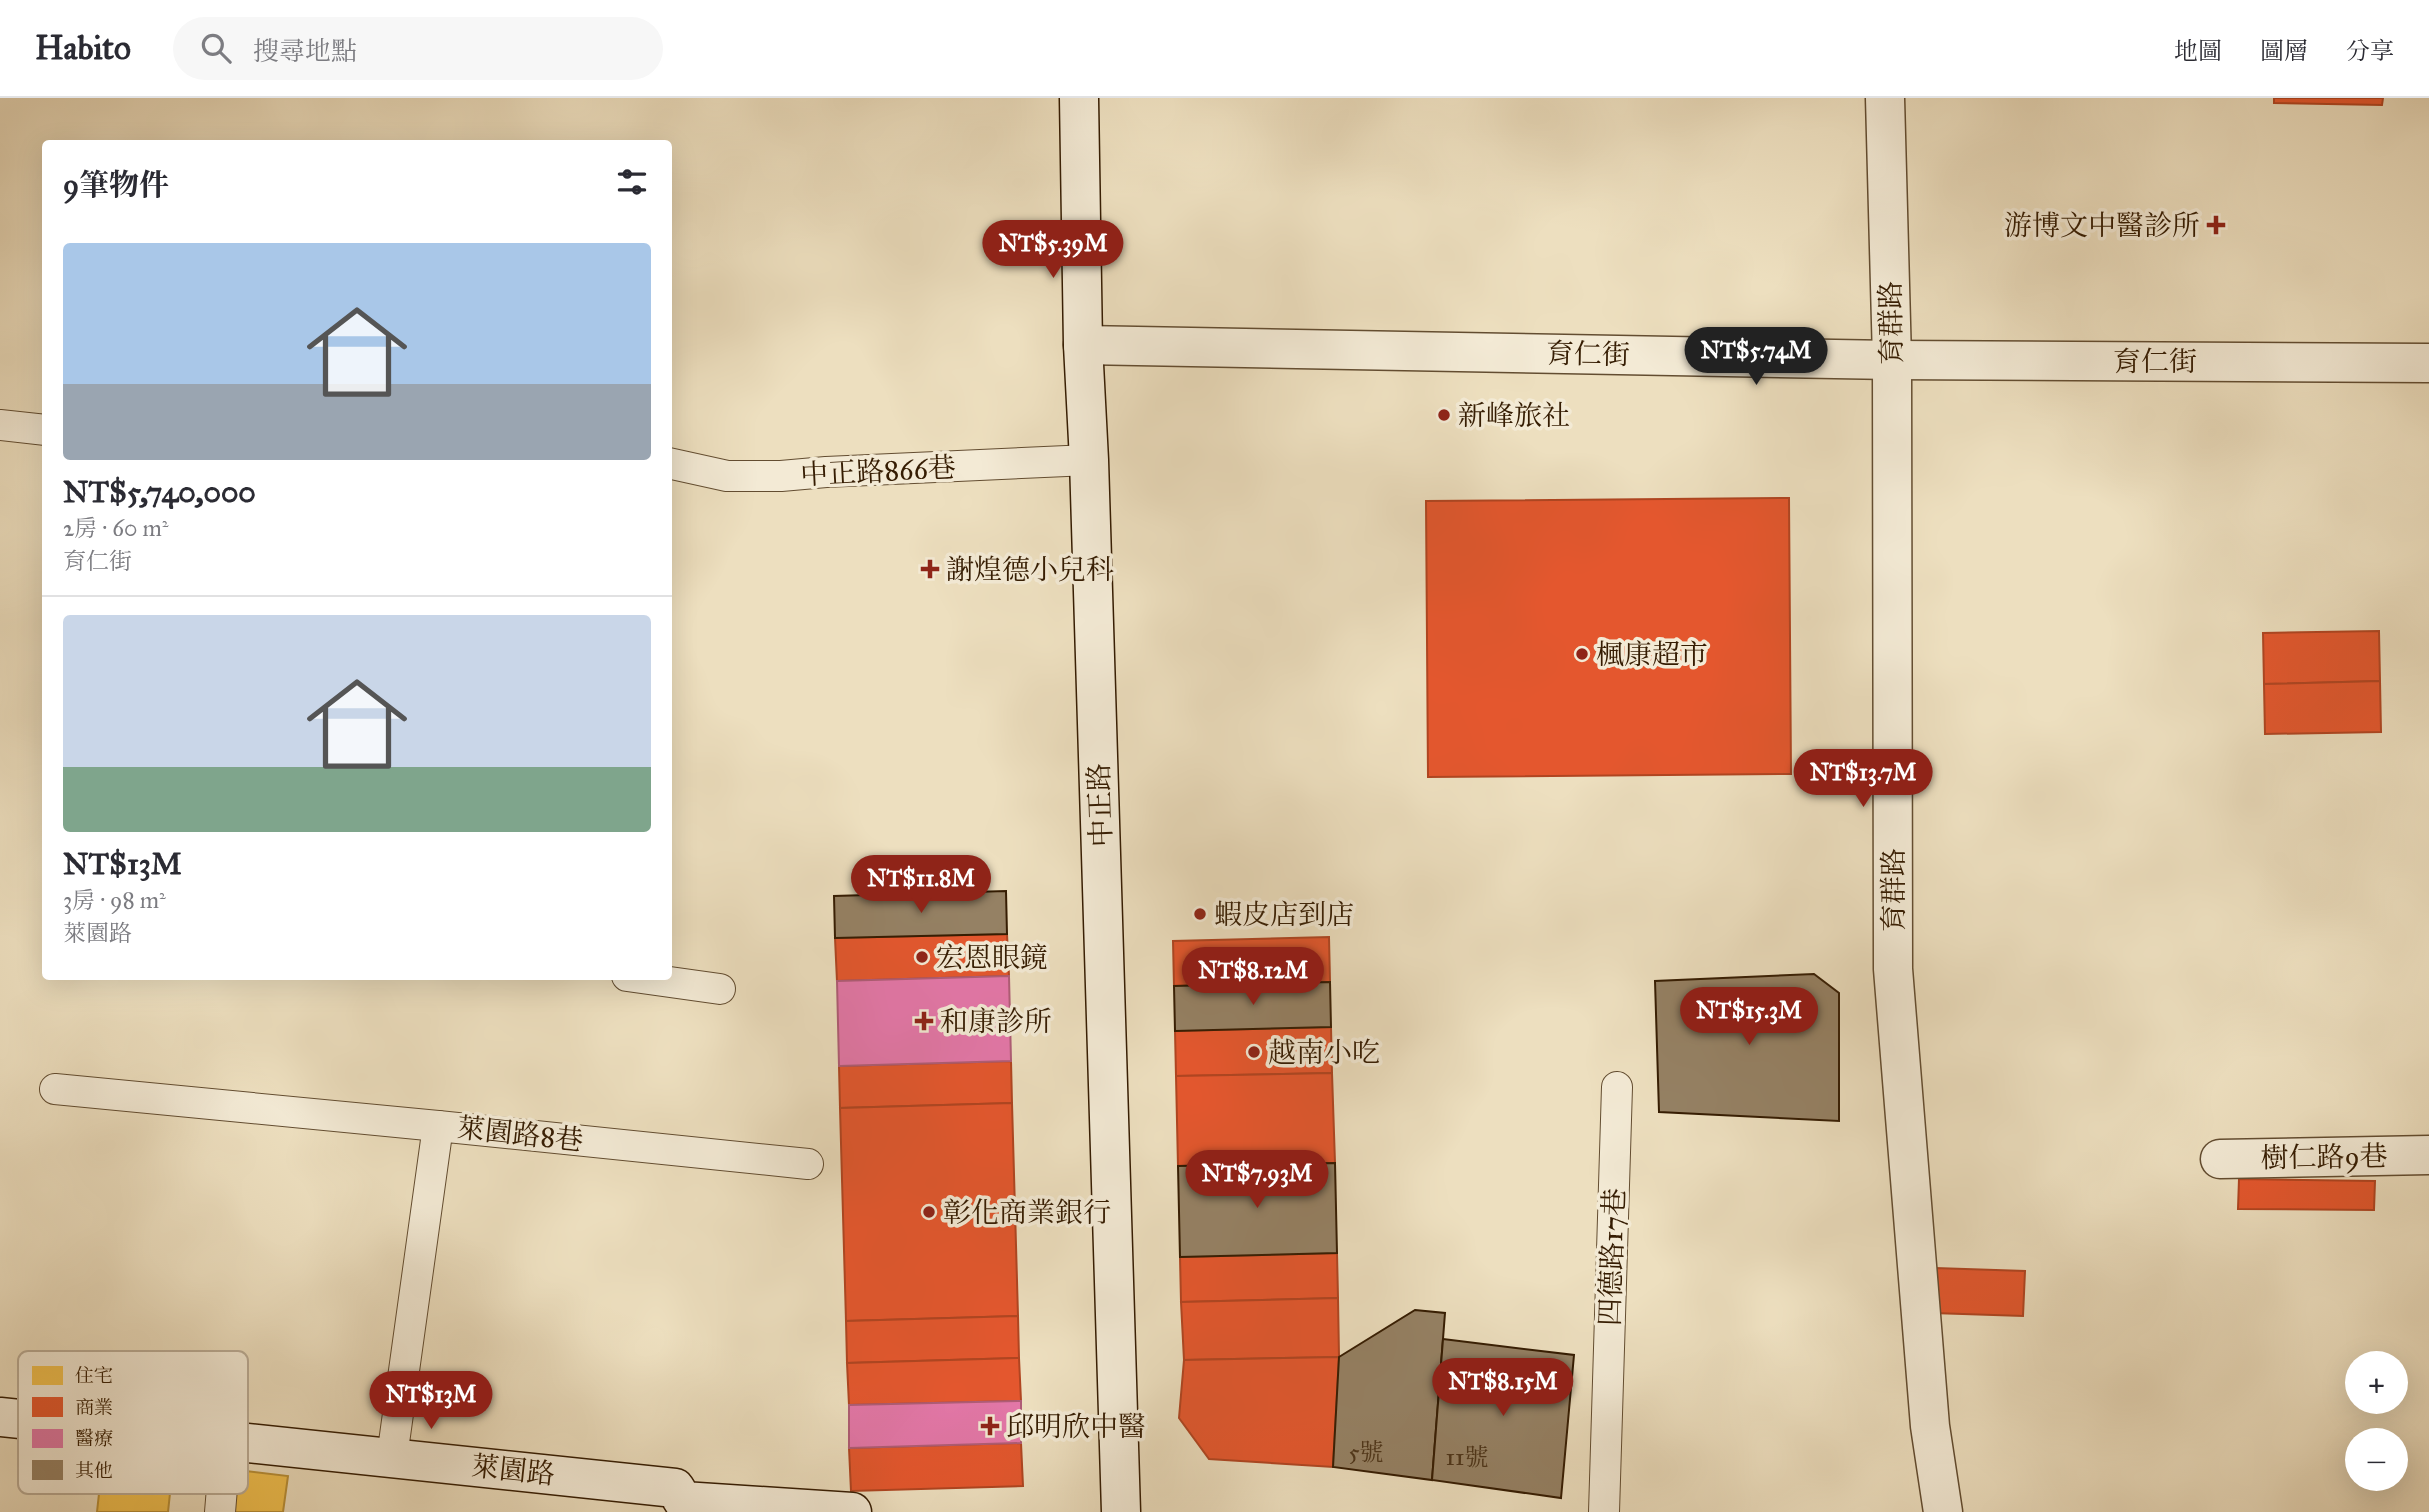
<!DOCTYPE html>
<html lang="zh-TW">
<head>
<meta charset="utf-8">
<style>
	body { margin:0; font-family:"IM FELL Great Primer","Noto Serif TC",serif; background:#f7f7f7; color:#2b2b33; height:100vh; display:flex; flex-direction:column; font-size:26px; white-space:nowrap }
	* { box-sizing:border-box; margin:0 }
	p { font-size:23px; color:#7c7c81 }
	.icon { flex:none; width:38px; height:38px; fill:none; stroke:currentColor; stroke-width:2; stroke-linecap:round; stroke-linejoin:round }
	.map { position:relative; flex:1; overflow:hidden }
	.side { position:absolute; left:42px; top:42px; width:630px; height:840px; display:flex; flex-direction:column; background:#fff; border-radius:7px; box-shadow:0 7px 28px #0002 }
	.side>* { flex:none }
	.fabs { position:absolute; left:2345px; top:1253px; display:grid; gap:14px }
	.fabs a { display:grid; place-items:center; width:63px; height:63px; border-radius:50%; background:#fff; box-shadow:0 7px 28px #0002; font-size:35px }
	.price { position:absolute; translate:-50% -60px; padding:0 16px; border-radius:24px; background:#8f2418; color:#fff; font-size:23px; line-height:46px; filter:drop-shadow(0 2px 4px #0008) }
	.price::after { content:''; position:absolute; left:50%; top:42px; width:21px; height:16px; margin-left:-10px; background:inherit; clip-path:polygon(0 0,100% 0,50% 100%) }
	.price.current { background:#222; color:#fff }
	ul { padding:0; list-style:none }
	li { display:grid; align-content:center; gap:14px; height:371px; padding:0 21px }
	li+li { border-top:2px solid #e1e1e2 }
	li span { display:grid; place-items:center; height:217px; border-radius:7px; color:#555 }
	li>.icon { margin-inline-start:auto }
	span .icon { width:126px; height:126px; fill:#fffc; stroke-width:1 }
	li b { font-size:30px }
	h2 { display:flex; justify-content:space-between; align-items:center; height:84px; padding:0 21px; font-size:30px }
	header { display:flex; align-items:center; gap:42px; box-sizing:border-box; height:98px; padding:0 35px; background:#fff; border-bottom:2px solid #e1e1e2 }
	header strong { font-size:33px }
	nav { display:flex; gap:38px; margin-inline-start:auto; font-size:24px }
	.search { width:490px; height:63px; background:#f7f7f7; display:flex; align-items:center; gap:18px; box-sizing:border-box; padding:0 24px; border-radius:38px; color:#7c7c81; font-size:26px }
	.map>svg:first-child { display:block }
	.homes { fill:#f2c14e; stroke:#b99037; stroke-width:2 }
	.shops { fill:#e4572e; stroke:#b04521; stroke-width:2 }
	.health { fill:#e377a8; stroke:#af5c76; stroke-width:2 }
	.building { fill:#958164; stroke:#351c02; stroke-width:2 }
	.lines { fill:none; stroke-linecap:round; stroke-linejoin:round }
	.lane-casing { stroke:#634d31; stroke-width:32 }
	.street-casing { stroke:#634d31; stroke-width:41 }
	.secondary-casing { stroke:#351c02; stroke-width:41 }
	.lane { stroke:#f3ead5; stroke-width:30 }
	.street { stroke:#f3ead5; stroke-width:38 }
	.secondary { stroke:#f3ead5; stroke-width:38 }
	.poi-dot { fill:#8f2418; stroke:#f3ead5; stroke-width:2.5 }
	.labels { text-anchor:middle; dominant-baseline:central; stroke-width:7; stroke-linejoin:round; paint-order:stroke }
	.number-label { font-size:24px; fill:#4d351a }
	.poi-label { font-size:28px; fill:#351c02; stroke:#f3ead5; text-anchor:start }
	.street-label { font-size:28px; fill:#351c02; stroke:#f3ead5 }
	.key { fill:#f3ead5; stroke:#baac96; stroke-width:2 }
	.key-label { font-size:19px; fill:#351c02 }
</style>
</head>
<body>
<header>
<strong>Habito</strong>
<div class="search"><svg class="icon" aria-label="search" viewBox="0 0 24 24"><circle cx="10" cy="10" r="6"/><path d="M15 15l6 6"/></svg>搜尋地點</div>
<nav><a>地圖</a><a>圖層</a><a>分享</a></nav>
</header>
<div class="map">
<svg width="2429" height="1414" viewBox="0 0 2429 1414">
	<rect width="100%" height="100%" fill="#eddfbf"/>
	<filter id="stains"><feTurbulence type="fractalNoise" baseFrequency=".00286" numOctaves="4"/><feColorMatrix values="0 0 0 0 .2 0 0 0 0 .09 0 0 0 0 .02 0 0 0 .5 -.17"/></filter>
	<radialGradient id="worn" r=".72"><stop offset=".6" stop-color="#630" stop-opacity="0"/><stop offset="1" stop-color="#630" stop-opacity=".3"/></radialGradient>
	<!-- homes -->
	<g class="homes">
		<path d="M103,1359L173,1367L168,1414H97Z"/>
		<path d="M238,1372L288,1378L283,1414H232Z"/>
	</g>
	<!-- shops -->
	<g class="shops">
		<path d="M2274,0H2383L2382,7L2274,5Z"/>
		<path d="M1789,400L1791,676L1428,679L1426,403Z"/>
		<path d="M2379,533L2380,583L2264,586L2263,535Z"/>
		<path d="M2380,583L2381,634L2265,636L2264,586Z"/>
		<path d="M1007,836L1009,878L837,883L835,840Z"/>
		<path d="M1329,839L1330,884L1174,888L1173,843Z"/>
		<path d="M1331,929L1332,975L1176,978L1175,933Z"/>
		<path d="M1011,963L1012,1005L840,1010L839,968Z"/>
		<path d="M1332,975L1335,1065L1178,1068L1176,978Z"/>
		<path d="M1012,1005L1018,1218L846,1223L840,1010Z"/>
		<path d="M2239,1081L2375,1083L2374,1112L2238,1111Z"/>
		<path d="M1337,1155L1338,1200L1181,1204L1180,1159Z"/>
		<path d="M1935,1170L2025,1173L2023,1218L1933,1215Z"/>
		<path d="M1338,1200L1339,1259L1184,1262L1181,1204Z"/>
		<path d="M1018,1218L1019,1260L847,1265L846,1223Z"/>
		<path d="M1339,1259L1333,1369L1209,1361L1179,1320L1184,1262Z"/>
		<path d="M1019,1260L1021,1303L849,1307L847,1265Z"/>
		<path d="M1021,1345L1023,1388L851,1393L849,1350Z"/>
	</g>
	<!-- health -->
	<g class="health">
		<path d="M1009,878L1011,963L839,968L837,883Z"/>
		<path d="M1021,1303V1345L849,1350V1307Z"/>
	</g>
	<!-- building -->
	<g class="building">
		<path d="M1006,793L1007,836L835,840L834,798Z"/>
		<path d="M1814,876L1839,895V1023L1659,1014L1655,883Z"/>
		<path d="M1330,884L1331,929L1175,933L1174,888Z"/>
		<path d="M1335,1065L1337,1155L1180,1159L1178,1068Z"/>
		<path d="M1415,1212L1445,1215L1432,1382L1333,1369L1339,1259Z"/>
		<path d="M1443,1241L1574,1257L1561,1400L1432,1382Z"/>
	</g>
	<g class="lines">
		<!-- lane casing -->
		<g class="lane-casing">
			<g id="lane">
				<path d="M0,327L46,332"/>
				<path d="M668,365L727,378H781L826,374L1089,362"/>
				<path d="M627,878L720,891"/>
				<path d="M55,991L438,1028"/>
				<path d="M392,1359L438,1028L808,1066"/>
				<path d="M220,1414L226,1342"/>
				<path d="M1604,1414L1617,989"/>
			</g>
		</g>
		<!-- street casing -->
		<g class="street-casing">
			<g id="street">
				<path d="M1885,0L1892,262L1893,871L1930,1328L1943,1414"/>
				<path d="M1083,247L1892,262L2429,265"/>
				<path d="M2220,1061L2429,1057"/>
			</g>
		</g>
		<!-- secondary casing -->
		<g class="secondary-casing">
			<g id="secondary">
				<path d="M1079,0L1083,247L1089,362L1121,1414"/>
				<path d="M0,1319L675,1390L683,1403L852,1414"/>
			</g>
		</g>
		<!-- lane -->
		<use href="#lane" class="lane"/>
		<!-- street -->
		<use href="#street" class="street"/>
		<!-- secondary -->
		<use href="#secondary" class="secondary"/>
	</g>
	<!-- markers -->
	<g class="poi-dot">
		<path d="M2212.5 116.5h7v7h7v7h-7v7h-7v-7h-7v-7h7z"/>
		<circle cx="1444" cy="317" r="7"/>
		<path d="M926.5 460.5h7v7h7v7h-7v7h-7v-7h-7v-7h7z"/>
		<circle cx="1582" cy="556" r="7"/>
		<circle cx="1200" cy="816" r="7"/>
		<circle cx="922" cy="859" r="7"/>
		<path d="M920.5 912.5h7v7h7v7h-7v7h-7v-7h-7v-7h7z"/>
		<circle cx="1254" cy="954" r="7"/>
		<circle cx="929" cy="1114" r="7"/>
		<path d="M986.5 1317.5h7v7h7v7h-7v7h-7v-7h-7v-7h7z"/>
	</g>
	<g class="labels">
		<!-- number labels -->
		<g class="number-label">
			<text x="1366" y="1354">5號</text>
			<text x="1467" y="1359">11號</text>
		</g>
		<!-- poi labels -->
		<g class="poi-label">
			<text x="2200" y="127" text-anchor="end">游博文中醫診所</text>
			<text x="1458" y="317">新峰旅社</text>
			<text x="946" y="471">謝煌德小兒科</text>
			<text x="1596" y="556">楓康超市</text>
			<text x="1214" y="816">蝦皮店到店</text>
			<text x="936" y="859">宏恩眼鏡</text>
			<text x="940" y="923">和康診所</text>
			<text x="1268" y="954">越南小吃</text>
			<text x="943" y="1114">彰化商業銀行</text>
			<text x="1006" y="1328">邱明欣中醫</text>
		</g>
		<!-- street labels -->
		<g class="street-label">
			<text transform="translate(1891 225) rotate(-91)">育群路</text>
			<text transform="translate(1588 256) rotate(1)">育仁街</text>
			<text x="2155" y="263">育仁街</text>
			<text transform="translate(878 373) rotate(-3)">中正路866巷</text>
			<text transform="translate(1100 707) rotate(-92)">中正路</text>
			<text transform="translate(1893 792) rotate(-90)">育群路</text>
			<text transform="translate(520 1036) rotate(6)">萊園路8巷</text>
			<text transform="translate(2324 1059) rotate(-1)">樹仁路9巷</text>
			<text transform="translate(1612 1159) rotate(-88)">四德路17巷</text>
			<text transform="translate(513 1372) rotate(6)">萊園路</text>
		</g>
	</g>
	<!-- legend -->
	<rect x="18" y="1253" width="230" height="143" rx="10" class="key"/>
	<rect x="32" y="1268" width="31" height="19" fill="#f2c14e"/>
	<rect x="32" y="1299" width="31" height="20" fill="#e4572e"/>
	<rect x="32" y="1331" width="31" height="19" fill="#e377a8"/>
	<rect x="32" y="1362" width="31" height="20" fill="#958164"/>
	<g class="key-label">
		<text x="75" y="1284">住宅</text>
		<text x="75" y="1316">商業</text>
		<text x="75" y="1347">醫療</text>
		<text x="75" y="1379">其他</text>
	</g>
	<rect width="100%" height="100%" filter="url(#stains)"/>
	<rect width="100%" height="100%" fill="url(#worn)"/>
</svg>
<div class="fabs">
<a>+</a>
<a>−</a>
</div>
<b class="price" style="left:1053px;top:182px">NT$5.39M</b>
<b class="price current" style="left:1756px;top:289px">NT$5.74M</b>
<b class="price" style="left:1863px;top:711px">NT$13.7M</b>
<b class="price" style="left:921px;top:817px">NT$11.8M</b>
<b class="price" style="left:1253px;top:909px">NT$8.12M</b>
<b class="price" style="left:1749px;top:949px">NT$15.3M</b>
<b class="price" style="left:1257px;top:1112px">NT$7.93M</b>
<b class="price" style="left:1503px;top:1320px">NT$8.15M</b>
<b class="price" style="left:431px;top:1333px">NT$13M</b>
<section class="side">
<h2>9筆物件<svg class="icon" aria-label="filters" viewBox="0 0 24 24"><path d="M4 7h16M4 17h16"/><circle cx="9" cy="7" r="2"/><circle cx="15" cy="17" r="2"/></svg></h2>
<ul>
<li><span style="background:linear-gradient(#a9c7e8 65%,#9aa5b1 0)"><svg class="icon" aria-label="home" viewBox="0 0 24 24"><path d="M3 11l9-7 9 7M6 9v11h12V9"/></svg></span><div><b>NT$5,740,000</b><p>2房 · 60 m²</p><p>育仁街</p></div></li>
<li><span style="background:linear-gradient(#c9d6e8 70%,#7fa58c 0)"><svg class="icon" aria-label="home" viewBox="0 0 24 24"><path d="M3 11l9-7 9 7M6 9v11h12V9"/></svg></span><div><b>NT$13M</b><p>3房 · 98 m²</p><p>萊園路</p></div></li>
</ul>
</section>
</div>
</body>
</html>
